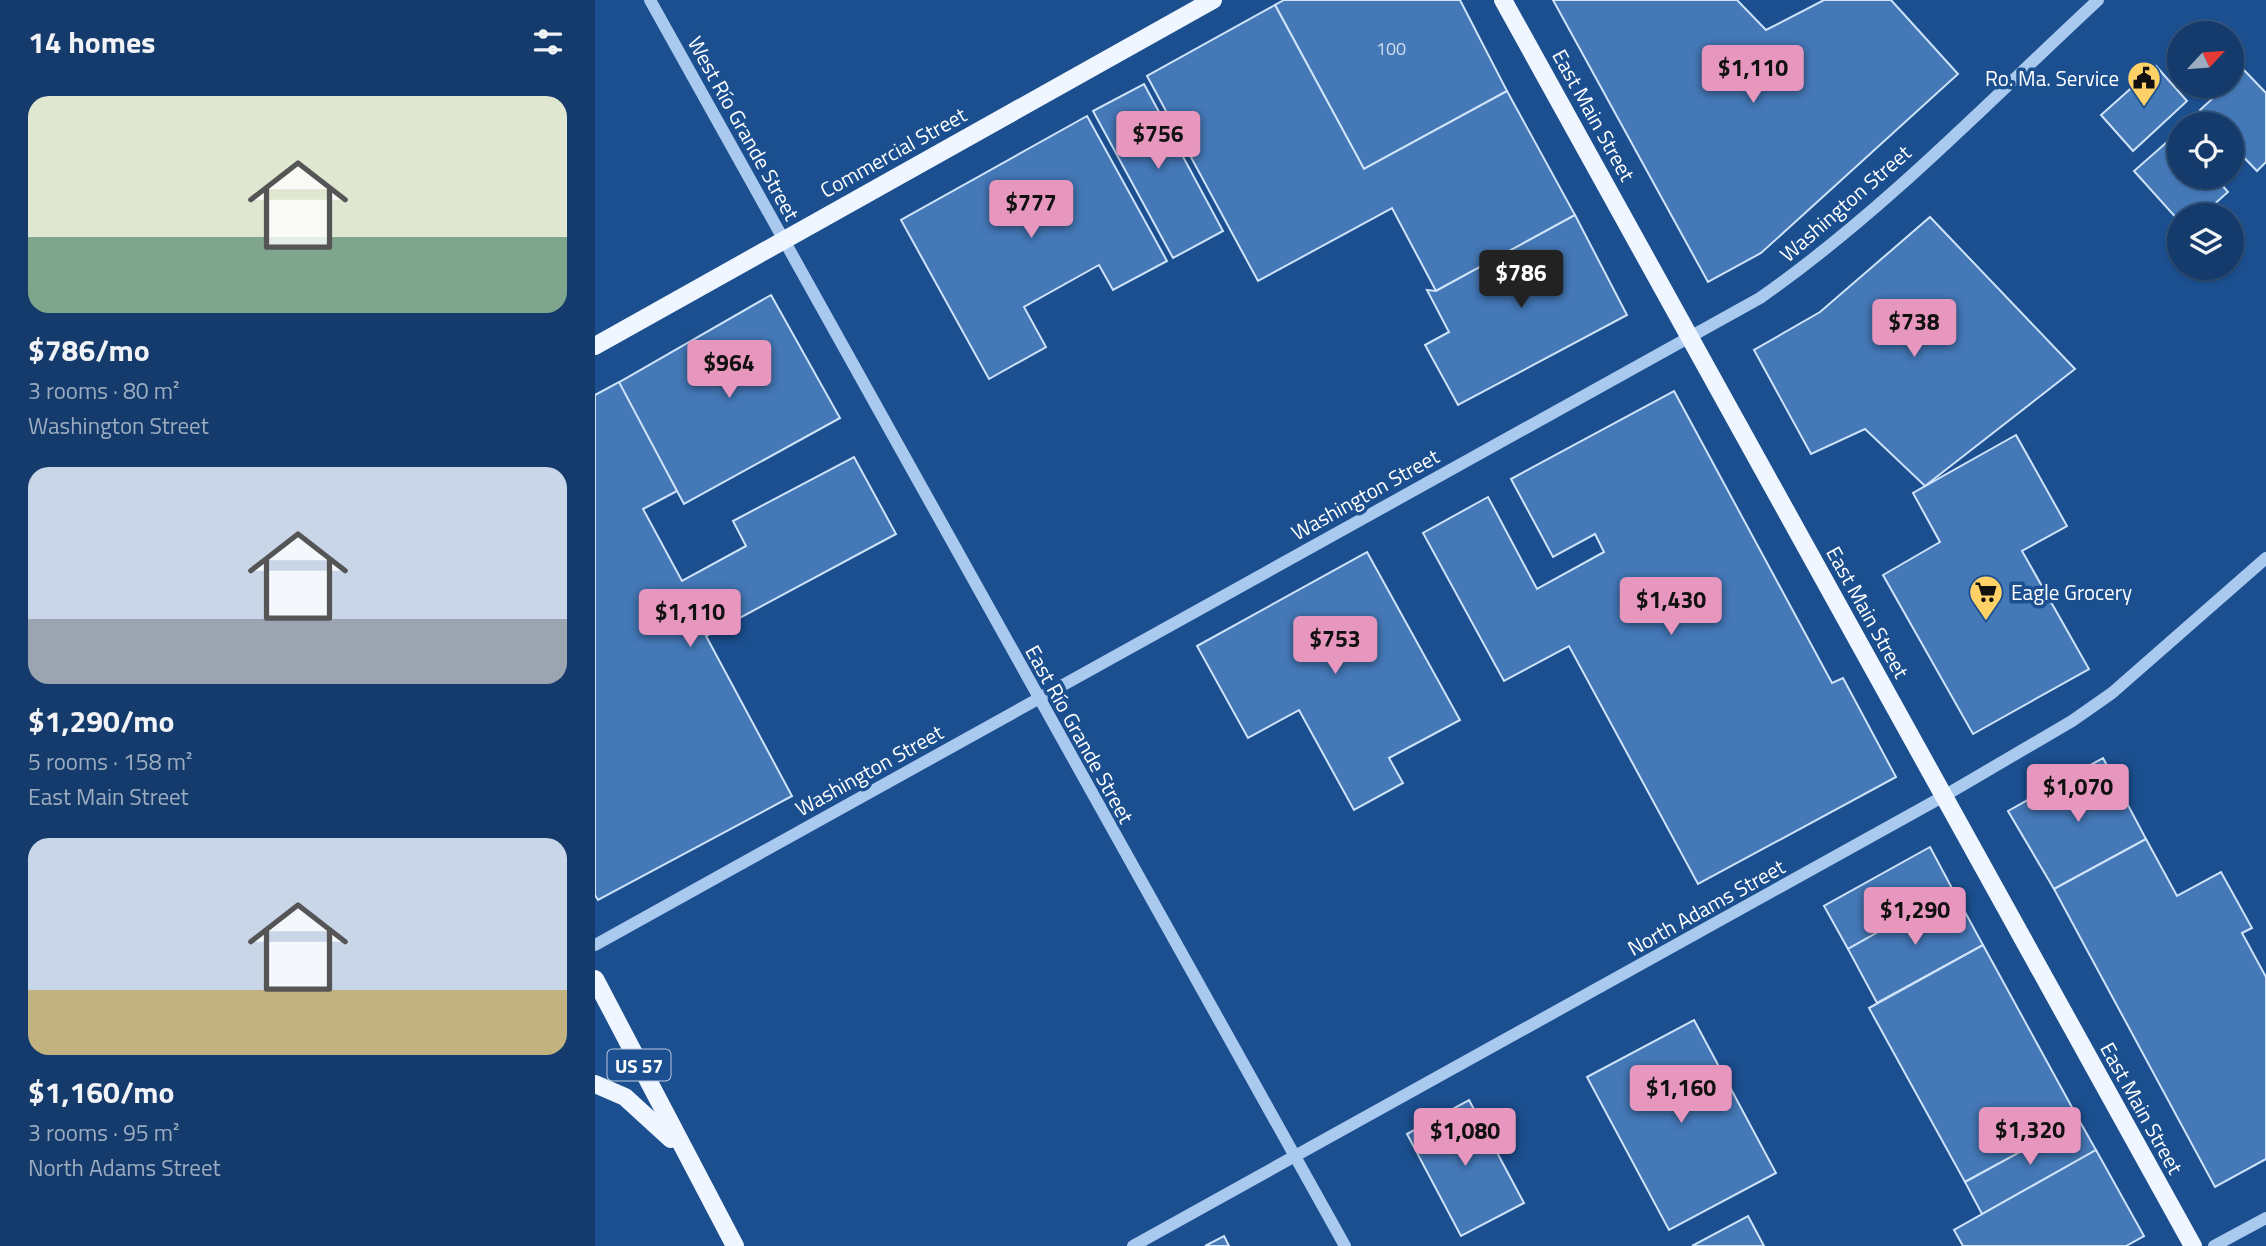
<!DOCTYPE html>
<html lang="en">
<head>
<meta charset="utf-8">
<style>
	body { margin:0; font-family:"Titillium Web",sans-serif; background:#214673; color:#f1f3f6; height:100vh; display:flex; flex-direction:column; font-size:26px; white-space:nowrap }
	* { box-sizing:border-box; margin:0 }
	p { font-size:23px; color:#9dadc1 }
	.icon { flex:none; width:38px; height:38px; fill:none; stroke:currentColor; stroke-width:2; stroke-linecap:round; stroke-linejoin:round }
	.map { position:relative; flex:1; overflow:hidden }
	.drawer { display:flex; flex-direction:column; background:#143b6b; width:595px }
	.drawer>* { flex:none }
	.needle { width:46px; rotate:64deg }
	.tools { position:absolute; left:1572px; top:21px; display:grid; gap:14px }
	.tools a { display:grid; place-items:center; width:77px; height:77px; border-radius:50%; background:#143b6b; box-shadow:0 2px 5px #0004,0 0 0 2px #33557e; font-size:35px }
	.price { position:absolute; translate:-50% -60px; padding:0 16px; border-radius:7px; background:#e797bd; color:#111; font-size:23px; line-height:46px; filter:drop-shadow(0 2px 4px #0008) }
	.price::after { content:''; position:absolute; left:50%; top:42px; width:21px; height:16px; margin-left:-10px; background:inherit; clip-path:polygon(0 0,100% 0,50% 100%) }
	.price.selected { background:#222; color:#fff }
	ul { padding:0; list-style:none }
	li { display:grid; align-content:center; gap:14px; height:371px; padding:0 28px }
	li span { display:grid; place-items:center; height:217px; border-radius:21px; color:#555 }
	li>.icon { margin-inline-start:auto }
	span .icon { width:126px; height:126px; fill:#fffc; stroke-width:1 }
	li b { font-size:30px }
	h2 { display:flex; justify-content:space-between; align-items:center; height:84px; padding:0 28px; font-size:30px }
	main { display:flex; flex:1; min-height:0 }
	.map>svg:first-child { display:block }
	.building { fill:#4478b7; stroke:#cfe3fa; stroke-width:2 }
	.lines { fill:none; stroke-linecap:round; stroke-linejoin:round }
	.minor { stroke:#a9c9ee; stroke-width:12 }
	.major { stroke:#f0f6ff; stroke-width:18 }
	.labels { text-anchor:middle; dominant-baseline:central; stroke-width:7; stroke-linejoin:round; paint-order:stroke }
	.number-label { font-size:18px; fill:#d0dded }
	.shield { fill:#1b4f8f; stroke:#bbcadd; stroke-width:2 }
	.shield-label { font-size:19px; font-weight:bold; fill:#fff }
	.poi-label { font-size:21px; fill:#fff; stroke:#1b4f8f; text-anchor:end }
	.street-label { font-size:21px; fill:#fff; stroke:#1b4f8f }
</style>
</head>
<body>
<main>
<section class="drawer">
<h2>14 homes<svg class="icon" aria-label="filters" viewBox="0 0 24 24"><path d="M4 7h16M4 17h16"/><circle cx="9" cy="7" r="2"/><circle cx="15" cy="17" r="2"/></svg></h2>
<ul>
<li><span style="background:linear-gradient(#dfe7d0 65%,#7fa58c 0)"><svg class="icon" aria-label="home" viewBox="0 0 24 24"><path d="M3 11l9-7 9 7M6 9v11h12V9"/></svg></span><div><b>$786/mo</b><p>3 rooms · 80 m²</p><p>Washington Street</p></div></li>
<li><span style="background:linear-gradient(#c9d6e8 70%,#9aa5b1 0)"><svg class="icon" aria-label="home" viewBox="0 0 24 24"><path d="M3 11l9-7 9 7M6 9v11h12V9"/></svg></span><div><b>$1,290/mo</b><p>5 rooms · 158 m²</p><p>East Main Street</p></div></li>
<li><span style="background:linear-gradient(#c9d6e8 70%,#c2b280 0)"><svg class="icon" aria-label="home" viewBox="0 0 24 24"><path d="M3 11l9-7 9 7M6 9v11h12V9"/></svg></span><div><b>$1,160/mo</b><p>3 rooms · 95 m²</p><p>North Adams Street</p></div></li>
</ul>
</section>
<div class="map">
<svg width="1671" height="1246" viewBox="0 0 1671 1246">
	<rect width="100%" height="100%" fill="#1b4f8f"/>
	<!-- building -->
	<g class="building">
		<path d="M689,0H865L912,91L769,169L680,5Z"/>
		<path d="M958,0H1142L1171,30L1229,0H1296L1363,74L1166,253L1113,282Z"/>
		<path d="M680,5L769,169L912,91L980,215L841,291L797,208L663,281L552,76Z"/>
		<path d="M1561,66L1592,101L1538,151L1506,115Z"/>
		<path d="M1648,69L1671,93V162L1662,171L1636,144V124H1618L1605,110L1631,86H1636V81Z"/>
		<path d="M549,84L628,231L578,258L498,111Z"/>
		<path d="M492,116L572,261L518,290L504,265L429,307L451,347L394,379L306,220Z"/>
		<path d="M1581,134L1584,137V177H1620L1633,192L1607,215H1584V221L1539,171Z"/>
		<path d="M980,215L1032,315L863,405L830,345L854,332L832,290L841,291Z"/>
		<path d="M1335,217L1480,369L1330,486L1270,429L1216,454L1159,350L1225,312Z"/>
		<path d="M176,295L245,418L89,504L23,383Z"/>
		<path d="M24,382L82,491L48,509L87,581L151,546L138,521L259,457L301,534L111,636L197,796L3,900L0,895V395Z"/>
		<path d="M1079,391L1237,683L1248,678L1301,777L1103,884L974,646L909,681L828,533L893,497L942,589L1009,552L1000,534L958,557L916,479Z"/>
		<path d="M1421,435L1472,526L1427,551L1494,669L1378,734L1288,575L1345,542L1318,493Z"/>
		<path d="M772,552L865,720L794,758L808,783L759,810L704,710L653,738L602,646Z"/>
		<path d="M1508,758L1551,839L1459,889L1413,811Z"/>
		<path d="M1551,839L1582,896L1626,872L1657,928L1647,933L1671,977V1159L1620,1187L1459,889Z"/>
		<path d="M1335,847L1358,890L1253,949L1229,906Z"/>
		<path d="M1358,890L1388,945L1282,1003L1253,949Z"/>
		<path d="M1388,945L1484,1120L1370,1182L1274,1008Z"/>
		<path d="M1099,1020L1181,1173L1074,1230L992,1077Z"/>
		<path d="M874,1100L929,1203L866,1236L812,1134Z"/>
		<path d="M1484,1120L1501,1150L1387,1214L1370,1182Z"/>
		<path d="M1501,1150L1549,1236L1531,1246H1368L1359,1230Z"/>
		<path d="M1153,1216L1169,1246H1097Z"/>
		<path d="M629,1236L634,1246H610Z"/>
	</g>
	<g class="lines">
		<!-- minor -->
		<g class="minor">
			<path d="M55,0L750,1246"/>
			<path d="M0,945L1165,298C1288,212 1393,102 1503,0"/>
			<path d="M538,1246L1349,796L1477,721L1517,693L1671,558"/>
			<path d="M1619,1246L1671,1218"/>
		</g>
		<!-- major -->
		<g class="major">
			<path d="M908,0L1598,1246"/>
			<path d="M0,346L618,0"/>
			<path d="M0,979L140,1246"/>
			<path d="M0,1084L30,1097L76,1139"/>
		</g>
	</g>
	<!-- icons -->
	<defs>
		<g id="civic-pin" transform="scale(1.75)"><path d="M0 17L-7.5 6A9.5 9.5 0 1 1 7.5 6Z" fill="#ffd166" stroke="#1b4f8f"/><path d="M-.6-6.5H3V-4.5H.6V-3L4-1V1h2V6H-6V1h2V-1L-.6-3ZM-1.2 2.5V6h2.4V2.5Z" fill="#111"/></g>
		<g id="supermarket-pin" transform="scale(1.75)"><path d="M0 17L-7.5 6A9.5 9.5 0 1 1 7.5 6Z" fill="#ffd166" stroke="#1b4f8f"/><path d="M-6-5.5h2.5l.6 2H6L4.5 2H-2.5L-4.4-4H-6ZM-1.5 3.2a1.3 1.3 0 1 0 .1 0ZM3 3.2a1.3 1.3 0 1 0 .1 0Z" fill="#111"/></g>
	</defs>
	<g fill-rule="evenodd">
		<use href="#civic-pin" x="1549" y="78"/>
		<use href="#supermarket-pin" x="1391" y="592"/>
	</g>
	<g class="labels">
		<!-- number labels -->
		<g class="number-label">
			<text x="796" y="48">100</text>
		</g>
		<!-- shield labels -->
		<rect class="shield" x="12.5" y="1049.5" width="63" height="31" rx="5"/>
		<g class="shield-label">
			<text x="44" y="1065">US 57</text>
		</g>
		<!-- poi labels -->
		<g class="poi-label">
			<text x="1524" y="78">Ro. Ma. Service</text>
			<text x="1416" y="592" text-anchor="start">Eagle Grocery</text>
		</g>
		<!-- street labels -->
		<g class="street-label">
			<text transform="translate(999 115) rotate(61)">East Main Street</text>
			<text transform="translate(149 128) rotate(61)">West Río Grande Street</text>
			<text transform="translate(298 152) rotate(-29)">Commercial Street</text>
			<text transform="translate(1250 203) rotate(-41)">Washington Street</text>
			<text transform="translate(770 494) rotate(-29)">Washington Street</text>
			<text transform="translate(1273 612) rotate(61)">East Main Street</text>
			<text transform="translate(485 734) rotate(61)">East Río Grande Street</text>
			<text transform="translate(274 770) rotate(-29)">Washington Street</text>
			<text transform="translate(1111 907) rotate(-29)">North Adams Street</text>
			<text transform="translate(1547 1108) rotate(61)">East Main Street</text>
		</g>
	</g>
</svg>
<div class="tools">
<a><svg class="needle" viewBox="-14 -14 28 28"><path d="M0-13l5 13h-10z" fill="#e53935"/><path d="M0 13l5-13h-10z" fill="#9dadc1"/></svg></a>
<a><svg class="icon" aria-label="locate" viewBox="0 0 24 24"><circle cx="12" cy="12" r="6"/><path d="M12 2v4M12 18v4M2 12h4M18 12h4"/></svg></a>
<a><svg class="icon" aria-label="layers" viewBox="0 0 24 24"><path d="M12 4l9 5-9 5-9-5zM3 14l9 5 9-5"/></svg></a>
</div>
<b class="price" style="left:1158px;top:105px">$1,110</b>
<b class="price" style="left:563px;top:171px">$756</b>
<b class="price" style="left:436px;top:240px">$777</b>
<b class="price selected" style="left:926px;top:310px">$786</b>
<b class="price" style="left:1319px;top:359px">$738</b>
<b class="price" style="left:134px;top:400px">$964</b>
<b class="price" style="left:1076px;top:637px">$1,430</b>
<b class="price" style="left:95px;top:649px">$1,110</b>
<b class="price" style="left:740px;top:676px">$753</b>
<b class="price" style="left:1483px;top:824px">$1,070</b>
<b class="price" style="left:1320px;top:947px">$1,290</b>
<b class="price" style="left:1086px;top:1125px">$1,160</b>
<b class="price" style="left:1435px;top:1167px">$1,320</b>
<b class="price" style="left:870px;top:1168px">$1,080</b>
</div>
</main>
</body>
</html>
